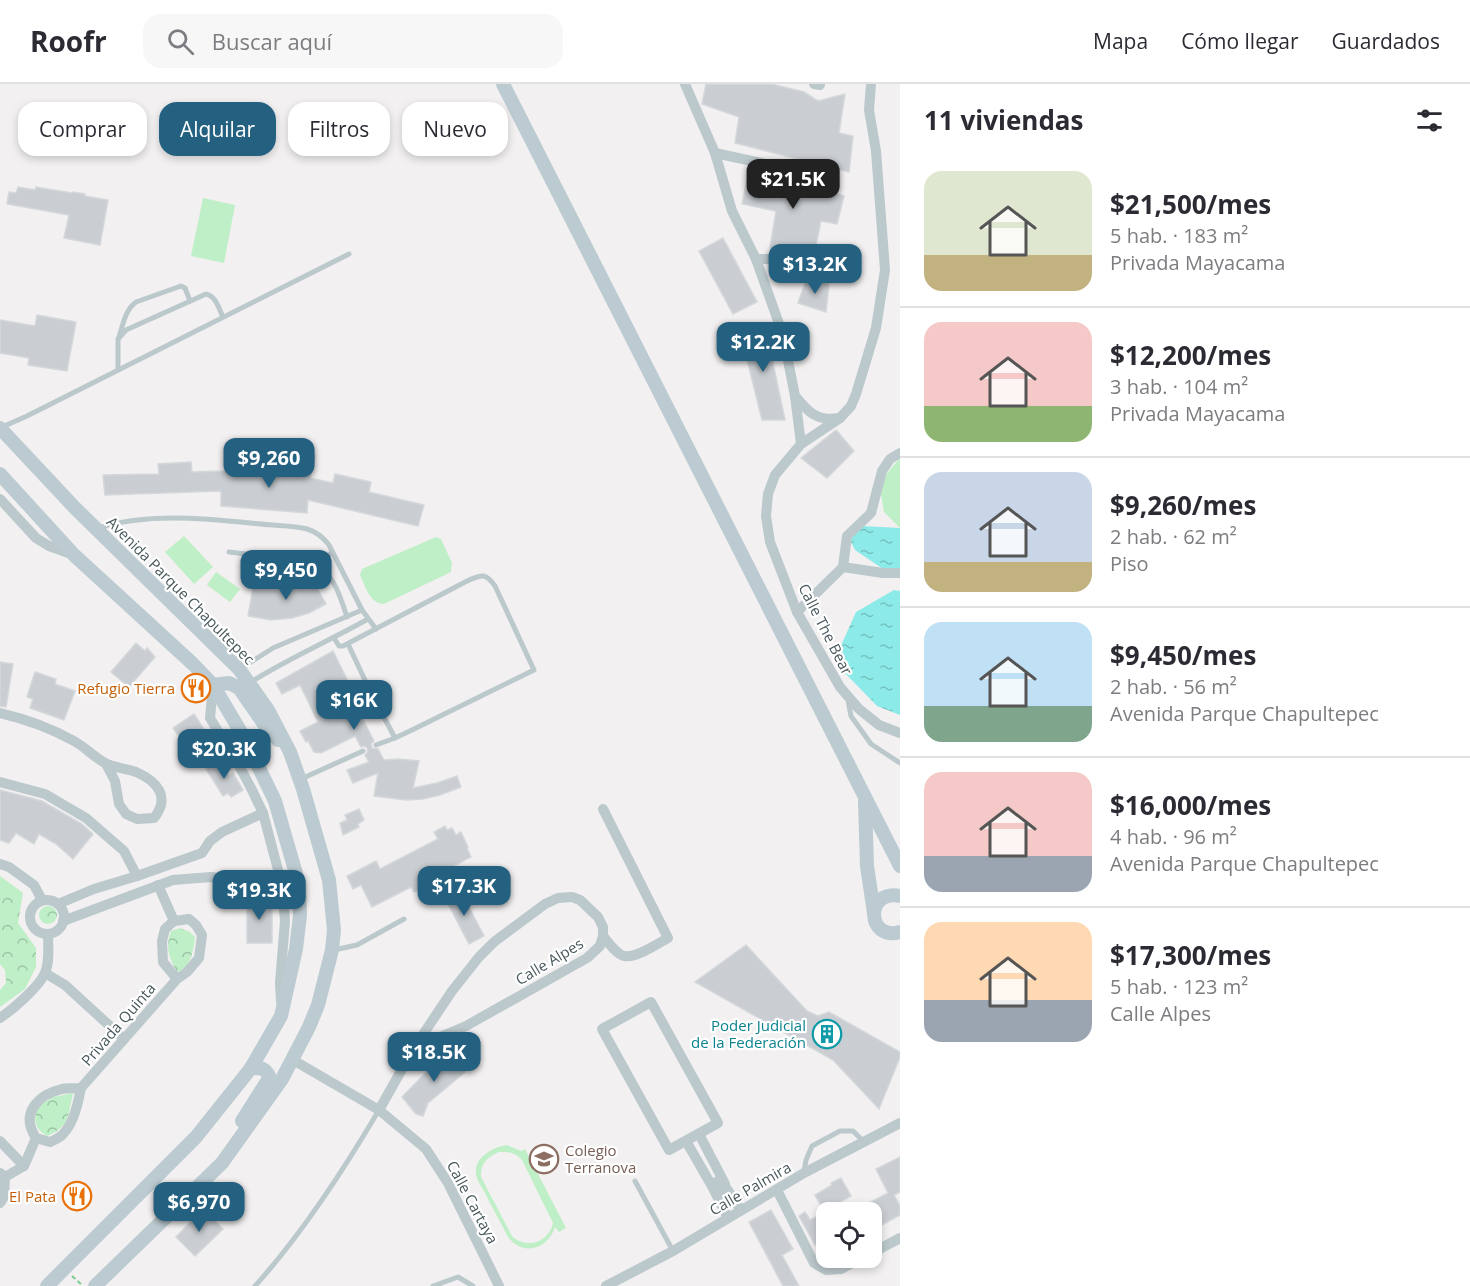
<!DOCTYPE html>
<html lang="es">
<head>
<meta charset="utf-8">
<style>
	body { margin:0; font-family:"Open Sans",sans-serif; background:#f7f7f7; color:#2b2b33; height:100vh; display:flex; flex-direction:column; font-size:22px; white-space:nowrap }
	* { box-sizing:border-box; margin:0 }
	p { font-size:20px; color:#7c7c81 }
	.icon { flex:none; width:33px; height:33px; fill:none; stroke:currentColor; stroke-width:2; stroke-linecap:round; stroke-linejoin:round }
	.map { position:relative; flex:1; overflow:hidden }
	.panel { display:flex; flex-direction:column; background:#fff; width:570px }
	.panel>* { flex:none }
	.top-card { position:absolute; left:18px; top:18px; width:570px; height:54px; display:flex; gap:12px }
	.fabs { position:absolute; left:816px; top:1118px; display:grid; gap:12px }
	.fabs a { display:grid; place-items:center; width:66px; height:66px; border-radius:12px; background:#fff; box-shadow:0 3px 9px #0003; font-size:30px }
	.price { position:absolute; translate:-50% -51px; padding:0 14px; border-radius:12px; background:#246181; color:#fff; font-size:20px; line-height:39px; filter:drop-shadow(0 2px 3px #0008) }
	.price::after { content:''; position:absolute; left:50%; top:36px; width:18px; height:14px; margin-left:-9px; background:inherit; clip-path:polygon(0 0,100% 0,50% 100%) }
	.price.current { background:#222; color:#fff }
	ul { padding:0; list-style:none }
	li { display:flex; align-items:center; gap:18px; height:150px; padding:0 24px }
	li+li { border-top:2px solid #e1e1e2 }
	li span { display:grid; place-items:center; flex:none; width:168px; height:120px; border-radius:18px; color:#555 }
	li>.icon { margin-inline-start:auto }
	span .icon { width:72px; height:72px; fill:#fffc; stroke-width:1 }
	li b { font-size:26px }
	h2 { display:flex; justify-content:space-between; align-items:center; height:72px; padding:0 24px; font-size:26px }
	.tag { padding:0 21px; border-radius:18px; background:#fff; box-shadow:0 3px 9px #0003; font-size:21px; line-height:54px }
	.tag.current { background:#246181; color:#fff }
	header { display:flex; align-items:center; gap:36px; box-sizing:border-box; height:84px; padding:0 30px; background:#fff; border-bottom:2px solid #e1e1e2 }
	header strong { font-size:28px }
	nav { display:flex; gap:33px; margin-inline-start:auto; font-size:21px }
	.search { width:420px; height:54px; background:#f7f7f7; display:flex; align-items:center; gap:15px; box-sizing:border-box; padding:0 21px; border-radius:18px; color:#7c7c81; font-size:22px }
	main { display:flex; flex:1; min-height:0 }
	.map>svg:first-child { display:block }
	.green { fill:#bfefc6; fill-rule:evenodd }
	.park { fill:url(#park-crowns) }
	.water { fill:url(#water-ripples) }
	.building { fill:#caced2; stroke:#d4d8db; stroke-width:1.5 }
	.lines { fill:none; stroke-linecap:round; stroke-linejoin:round }
	.path { stroke:#77cd8d; stroke-width:2; stroke-dasharray:4.5 3; stroke-linecap:butt }
	.lane { stroke:#bbc8cc; stroke-width:5 }
	.street { stroke:#bbc8cc; stroke-width:10 }
	.secondary { stroke:#bccbd1; stroke-width:14 }
	.labels { text-anchor:middle; dominant-baseline:central; stroke-width:4.5; stroke-linejoin:round; paint-order:stroke }
	.street-label { font-size:15px; fill:#48585d; stroke:#fff }
	.food-label { font-size:15px; fill:#c56008; stroke:#fff; text-anchor:end }
	.culture-label { font-size:15px; fill:#0d838f; stroke:#fff; text-anchor:end }
	.education-label { font-size:15px; fill:#785e54; stroke:#fff; text-anchor:start }
</style>
</head>
<body>
<header>
<strong>Roofr</strong>
<div class="search"><svg class="icon" aria-label="search" viewBox="0 0 24 24"><circle cx="10" cy="10" r="6"/><path d="M15 15l6 6"/></svg>Buscar aquí</div>
<nav><a>Mapa</a><a>Cómo llegar</a><a>Guardados</a></nav>
</header>
<main>
<div class="map">
<svg width="900" height="1202" viewBox="0 0 900 1202">
	<defs>
		<pattern id="park-crowns" width="20" height="18" patternUnits="userSpaceOnUse" patternTransform="scale(1.5)"><rect width="20" height="18" fill="#bfefc6"/><path d="M2 6a3 3 0 1 1 6 0M12 15a3 3 0 1 1 6 0" fill="none" stroke="#9dc4a4"/></pattern>
		<pattern id="water-ripples" width="26" height="14" patternUnits="userSpaceOnUse" patternTransform="scale(1.5)"><rect width="26" height="14" fill="#8cebe8"/><path d="M2 4q2-2 4 0t4 0M15 11q2-2 4 0t4 0" fill="none" stroke="#74c1bf"/></pattern>
	</defs>
	<rect width="100%" height="100%" fill="#f2f0f0"/>
	<!-- green -->
	<g class="green">
		<path d="M203,114L235,121L224,179L191,172Z"/>
		<path d="M900,374V444L884,428L879,399Z"/>
		<path d="M184,452L213,483L194,500L165,468Z"/>
		<path d="M436,453L441,455L452,479L451,488L384,520C369,519 366,503 360,491L362,485Z"/>
		<path d="M216,488L240,505L230,518L207,501Z"/>
		<path d="M507,1061L521,1067L525,1065L566,1144L559,1148L555,1143C548,1165 523,1173 508,1153C501,1139 493,1125 486,1111C483,1105 477,1097 476,1090C474,1073 493,1063 507,1061ZM499,1068C509,1068 514,1068 522,1076L553,1139C549,1158 527,1166 512,1152L481,1093C480,1080 487,1073 499,1068Z"/>
	</g>
	<!-- park -->
	<g class="park">
		<path d="M0,792L23,809L18,839L36,864V883L25,905L0,923V906L6,899L5,886L0,880Z"/>
		<circle cx="48" cy="831" r="9"/>
		<path d="M180,844L190,848L195,853C193,867 192,882 177,888C169,873 165,864 171,847Z"/>
		<path d="M73,1009C68,1031 70,1043 47,1052C34,1044 34,1036 37,1022L54,1013Z"/>
	</g>
	<!-- water -->
	<g class="water">
		<path d="M862,442L900,444V484L883,485L855,466L850,456Z"/>
		<path d="M894,506L900,507V631L877,622L843,587L839,566L856,528Z"/>
	</g>
	<!-- building -->
	<g class="building">
		<path d="M706,0H772L804,8L818,17L845,10L839,49L853,52L849,88L735,59L739,33L702,20Z"/>
		<path d="M749,87L803,98L813,108H832L844,112L837,140L821,137L814,171L770,164L776,127L742,120Z"/>
		<path d="M18,103L35,106L36,103L72,109L73,108L85,110V112L108,116L100,161L64,154L69,131L7,120L9,108L16,109Z"/>
		<path d="M723,154L757,218L733,230L699,167Z"/>
		<path d="M807,194L829,200L826,228L798,219Z"/>
		<path d="M37,231L76,238L67,287L28,281L29,274L0,269V236L35,242Z"/>
		<path d="M765,241L785,336H762L740,247Z"/>
		<path d="M836,346L854,367L827,394L801,374Z"/>
		<path d="M285,365L315,372L310,394L333,399L335,390L371,398L369,408L424,421L418,442L308,416L307,429L221,422V407L105,411L103,391L159,390L158,380L191,378L192,388L222,387L279,391Z"/>
		<path d="M311,493L326,520L309,529L292,534L271,536L248,532L253,504L274,505L291,502Z"/>
		<path d="M136,559L145,567L147,564L155,573L129,603L111,588Z"/>
		<path d="M333,567L362,626L359,628L374,657L371,660L372,664L378,665L384,676L399,675L419,677L413,704L437,699L457,692L461,703L440,711L423,715L406,716L374,712L378,689L353,699L347,686L369,678L365,671L368,668L367,664L364,662L361,663L355,652L321,669L314,668L308,657L306,658L300,647L318,638L300,601L282,610L276,599Z"/>
		<path d="M0,578L13,580L6,623L0,622Z"/>
		<path d="M35,588L56,595L55,600L75,607L64,636L30,624L33,615L27,613Z"/>
		<path d="M194,630L217,665L183,658L173,644Z"/>
		<path d="M219,677L229,692L233,689L243,706L231,713L228,709L223,712L206,685Z"/>
		<path d="M0,706L42,717L82,740L93,750L73,775L56,760L39,750L34,760L16,749L9,759L0,756Z"/>
		<path d="M359,725L364,736L358,740L359,743L343,751L340,739L347,736L345,731Z"/>
		<path d="M445,742L447,746L452,744L456,751L461,748L468,763L467,764L471,773L434,792L436,796L414,808L411,803L372,823L361,801L353,805L347,792L376,777L380,785L438,755L434,748Z"/>
		<path d="M460,806L484,852L469,860L445,814Z"/>
		<path d="M247,814L272,815V859H247Z"/>
		<path d="M746,861L807,927L818,932L829,928L900,968V973L879,1025L833,976L695,898Z"/>
		<path d="M449,965L455,971L465,988L428,1019L423,1032L416,1030L402,1013Z"/>
		<path d="M900,1073V1108L894,1111L900,1122V1131L875,1145L872,1138V1128H866L863,1122L888,1109L876,1085Z"/>
		<path d="M841,1094L851,1112L824,1127L815,1111L832,1101L831,1099Z"/>
		<path d="M203,1125L223,1145L195,1172L176,1153Z"/>
		<path d="M771,1126L793,1165L782,1171L799,1202H783L749,1138Z"/>
		<path d="M805,1128L810,1136L820,1131L826,1142V1153L815,1161L799,1132Z"/>
	</g>
	<g class="lines">
		<!-- path -->
		<path class="path" d="M72,1192L83,1202"/>
		<!-- lane -->
		<g class="lane">
			<path d="M119,253C123,241 125,226 136,218L181,202L185,204L190,217"/>
			<path d="M118,286V255L126,246L206,210C216,212 219,225 223,233"/>
			<path d="M2,343L27,332L349,170"/>
			<path d="M99,444C149,428 209,435 261,440C276,442 293,441 307,445C317,448 323,453 329,461L362,526L376,545"/>
			<path d="M229,468L310,478C333,486 340,512 347,533"/>
			<path d="M318,481L332,468"/>
			<path d="M334,554L339,562H343L467,497C481,491 485,488 495,502L534,586L414,645L395,654L376,661"/>
			<path d="M348,560L371,609L395,654"/>
			<path d="M240,585L273,564L362,526"/>
			<path d="M251,598C289,574 329,557 368,535"/>
			<path d="M848,616L851,632L871,660L900,679"/>
			<path d="M301,695L363,667"/>
			<path d="M334,866L357,861L404,835"/>
			<path d="M804,1088L806,1076L812,1062L840,1047H853L863,1057"/>
			<path d="M635,1097L673,1167"/>
			<path d="M255,1202C303,1149 343,1087 379,1026"/>
			<path d="M433,1202L458,1193L473,1202"/>
		</g>
		<!-- street -->
		<g class="street">
			<path d="M685,0L715,69L732,127L756,175L783,251L795,312L801,360"/>
			<path d="M814,0L820,1"/>
			<path d="M871,0L869,26L876,67L885,186L876,244L856,310L851,322L840,334L801,360L775,391L768,410L766,432L770,458L797,528L840,603L859,625L879,641L900,649"/>
			<path d="M715,69L825,93"/>
			<path d="M756,175H768L838,185"/>
			<path d="M795,312C808,328 817,338 840,334"/>
			<path d="M0,415L36,454L49,462L74,471"/>
			<path d="M843,483L847,452L871,429L882,387L890,375L900,369"/>
			<path d="M797,528L843,483L883,489H900"/>
			<path d="M213,601L210,634L237,678L251,704L263,729L282,801L285,837L280,899L281,917"/>
			<path d="M0,629C26,635 51,644 74,657C85,663 94,673 105,679C114,684 126,684 136,688C157,697 171,713 154,734L137,735L126,730L119,720L115,697L106,680"/>
			<path d="M0,698L45,710L86,734L124,767L137,792"/>
			<path d="M0,780L9,783L34,801L42,816"/>
			<path d="M158,801L174,837"/>
			<circle cx="47" cy="833" r="17"/>
			<path d="M58,820L94,805L137,792L202,769L210,757L222,748L263,729"/>
			<path d="M63,837L173,796L211,793L228,795L242,794L255,791H264L273,794L282,801"/>
			<path d="M603,852C609,859 616,870 624,872C635,875 659,859 668,854L603,725"/>
			<path d="M45,889L65,901L124,955"/>
			<path d="M651,918L718,1039L669,1066L602,945Z"/>
			<path d="M0,934C12,926 39,903 45,889C50,877 48,862 48,850"/>
			<path d="M293,976L379,1026L426,1065L448,1099L499,1202"/>
			<path d="M81,1004C75,1004 68,1004 62,1005C37,1011 20,1030 36,1054L50,1058C54,1056 60,1054 63,1050C74,1039 78,1019 81,1004L177,895L187,888L199,874L202,851L196,841L189,835L174,837L165,845L162,857L163,878L177,895"/>
			<path d="M379,1026L414,964L452,907L479,873L494,858L545,820L558,814L572,813L580,816L598,833L603,843V852L600,862L587,874L466,942L414,964"/>
			<path d="M699,1050L725,1100V1102L722,1109H717L714,1106L713,1101L716,1098L721,1097L725,1100"/>
			<path d="M0,1057L24,1082"/>
			<path d="M686,1057L713,1104"/>
			<path d="M5,1093L24,1082L36,1054"/>
			<path d="M725,1102L741,1126"/>
			<path d="M777,1106L814,1179L826,1186L841,1185L864,1173"/>
			<path d="M715,1108L728,1134"/>
			<path d="M0,1119L4,1113L5,1093L0,1089"/>
			<path d="M872,1169L900,1154"/>
			<path d="M606,1202L673,1167L804,1089L900,1039"/>
		</g>
		<!-- secondary -->
		<g class="secondary">
			<path d="M503,0L900,782"/>
			<path d="M0,344L75,424L239,585L268,626L290,668L303,705L329,796L334,846L332,866L318,921L309,943L282,995L222,1079L95,1202"/>
			<path d="M0,390L74,471L193,580L213,601L245,655L275,717L299,800L300,831L296,865L281,932L251,984L196,1053L47,1202"/>
			<path d="M213,601L229,599L239,604L266,643L278,656"/>
			<path d="M865,718L867,782L874,829"/>
			<path d="M900,812C864,805 867,858 900,848"/>
			<path d="M242,1037L268,996L269,992C265,983 260,984 251,984"/>
		</g>
	</g>
	<!-- icons -->
	<defs>
		<g id="restaurant-ring" transform="scale(1.5)"><circle r="9.5" fill="#fff" stroke="#e8710a" stroke-width="1.5"/><path d="M-5-6h1v4h1v-4h1v4h1v-4h1v5L-1.5 .5V6h-2V.5L-5-1ZM5-6V6H3V1.5H1.5Q1.5-4 5-6Z" fill="#e8710a"/></g>
		<g id="building-ring" transform="scale(1.5)"><circle r="9.5" fill="#fff" stroke="#0f9aa8" stroke-width="1.5"/><path d="M-4-6H4V6H1V3H-1V6H-4ZM-2.5-4.3h1.7v1.8h-1.7ZM.8-4.3h1.7v1.8H.8ZM-2.5-1h1.7V.8h-1.7ZM.8-1h1.7V.8H.8Z" fill="#0f9aa8"/></g>
		<g id="school-ring" transform="scale(1.5)"><circle r="9.5" fill="#fff" stroke="#8d6e63" stroke-width="1.5"/><path d="M0-5L7-2L0 1L-7-2ZM-4 1L0 2.5L4 1V4Q0 6-4 4Z" fill="#8d6e63"/></g>
	</defs>
	<g fill-rule="evenodd">
		<use href="#restaurant-ring" x="196" y="604"/>
		<use href="#building-ring" x="827" y="950"/>
		<use href="#school-ring" x="544" y="1075"/>
		<use href="#restaurant-ring" x="77" y="1112"/>
	</g>
	<g class="labels">
		<!-- street labels -->
		<g class="street-label">
			<text transform="translate(181 506) rotate(45)">Avenida Parque Chapultepec</text>
			<text transform="translate(826 545) rotate(63)">Calle The Bear</text>
			<text transform="translate(549 877) rotate(-31)">Calle Alpes</text>
			<text transform="translate(118 940) rotate(-49)">Privada Quinta</text>
			<text transform="translate(750 1104) rotate(-30)">Calle Palmira</text>
			<text transform="translate(473 1118) rotate(62)">Calle Cartaya</text>
		</g>
		<!-- food labels -->
		<g class="food-label">
			<text x="175" y="604">Refugio Tierra</text>
			<text x="56" y="1112">El Pata</text>
		</g>
		<!-- culture labels -->
		<g class="culture-label">
			<text x="806" y="941">Poder Judicial<tspan x="806" dy="17">de la Federación</tspan></text>
		</g>
		<!-- education labels -->
		<g class="education-label">
			<text x="565" y="1066">Colegio<tspan x="565" dy="17">Terranova</tspan></text>
		</g>
	</g>
</svg>
<div class="fabs">
<a><svg class="icon" aria-label="locate" viewBox="0 0 24 24"><circle cx="12" cy="12" r="6"/><path d="M12 2v4M12 18v4M2 12h4M18 12h4"/></svg></a>
</div>
<b class="price current" style="left:793px;top:126px">$21.5K</b>
<b class="price" style="left:815px;top:211px">$13.2K</b>
<b class="price" style="left:763px;top:289px">$12.2K</b>
<b class="price" style="left:269px;top:405px">$9,260</b>
<b class="price" style="left:286px;top:517px">$9,450</b>
<b class="price" style="left:354px;top:647px">$16K</b>
<b class="price" style="left:224px;top:696px">$20.3K</b>
<b class="price" style="left:464px;top:833px">$17.3K</b>
<b class="price" style="left:259px;top:837px">$19.3K</b>
<b class="price" style="left:434px;top:999px">$18.5K</b>
<b class="price" style="left:199px;top:1149px">$6,970</b>
<div class="top-card">
<a class="tag">Comprar</a>
<a class="tag current">Alquilar</a>
<a class="tag">Filtros</a>
<a class="tag">Nuevo</a>
</div>
</div>
<section class="panel">
<h2>11 viviendas<svg class="icon" aria-label="filters" viewBox="0 0 24 24"><path d="M4 7h16M4 17h16"/><circle cx="9" cy="7" r="2"/><circle cx="15" cy="17" r="2"/></svg></h2>
<ul>
<li><span style="background:linear-gradient(#dfe7d0 70%,#c2b280 0)"><svg class="icon" aria-label="home" viewBox="0 0 24 24"><path d="M3 11l9-7 9 7M6 9v11h12V9"/></svg></span><div><b>$21,500/mes</b><p>5 hab. · 183 m²</p><p>Privada Mayacama</p></div></li>
<li><span style="background:linear-gradient(#f6c9c9 70%,#8fb573 0)"><svg class="icon" aria-label="home" viewBox="0 0 24 24"><path d="M3 11l9-7 9 7M6 9v11h12V9"/></svg></span><div><b>$12,200/mes</b><p>3 hab. · 104 m²</p><p>Privada Mayacama</p></div></li>
<li><span style="background:linear-gradient(#c9d6e8 75%,#c2b280 0)"><svg class="icon" aria-label="home" viewBox="0 0 24 24"><path d="M3 11l9-7 9 7M6 9v11h12V9"/></svg></span><div><b>$9,260/mes</b><p>2 hab. · 62 m²</p><p>Piso</p></div></li>
<li><span style="background:linear-gradient(#bfe0f5 70%,#7fa58c 0)"><svg class="icon" aria-label="home" viewBox="0 0 24 24"><path d="M3 11l9-7 9 7M6 9v11h12V9"/></svg></span><div><b>$9,450/mes</b><p>2 hab. · 56 m²</p><p>Avenida Parque Chapultepec</p></div></li>
<li><span style="background:linear-gradient(#f6c9c9 70%,#9aa5b1 0)"><svg class="icon" aria-label="home" viewBox="0 0 24 24"><path d="M3 11l9-7 9 7M6 9v11h12V9"/></svg></span><div><b>$16,000/mes</b><p>4 hab. · 96 m²</p><p>Avenida Parque Chapultepec</p></div></li>
<li><span style="background:linear-gradient(#ffd9b3 65%,#9aa5b1 0)"><svg class="icon" aria-label="home" viewBox="0 0 24 24"><path d="M3 11l9-7 9 7M6 9v11h12V9"/></svg></span><div><b>$17,300/mes</b><p>5 hab. · 123 m²</p><p>Calle Alpes</p></div></li>
</ul>
</section>
</main>
</body>
</html>
